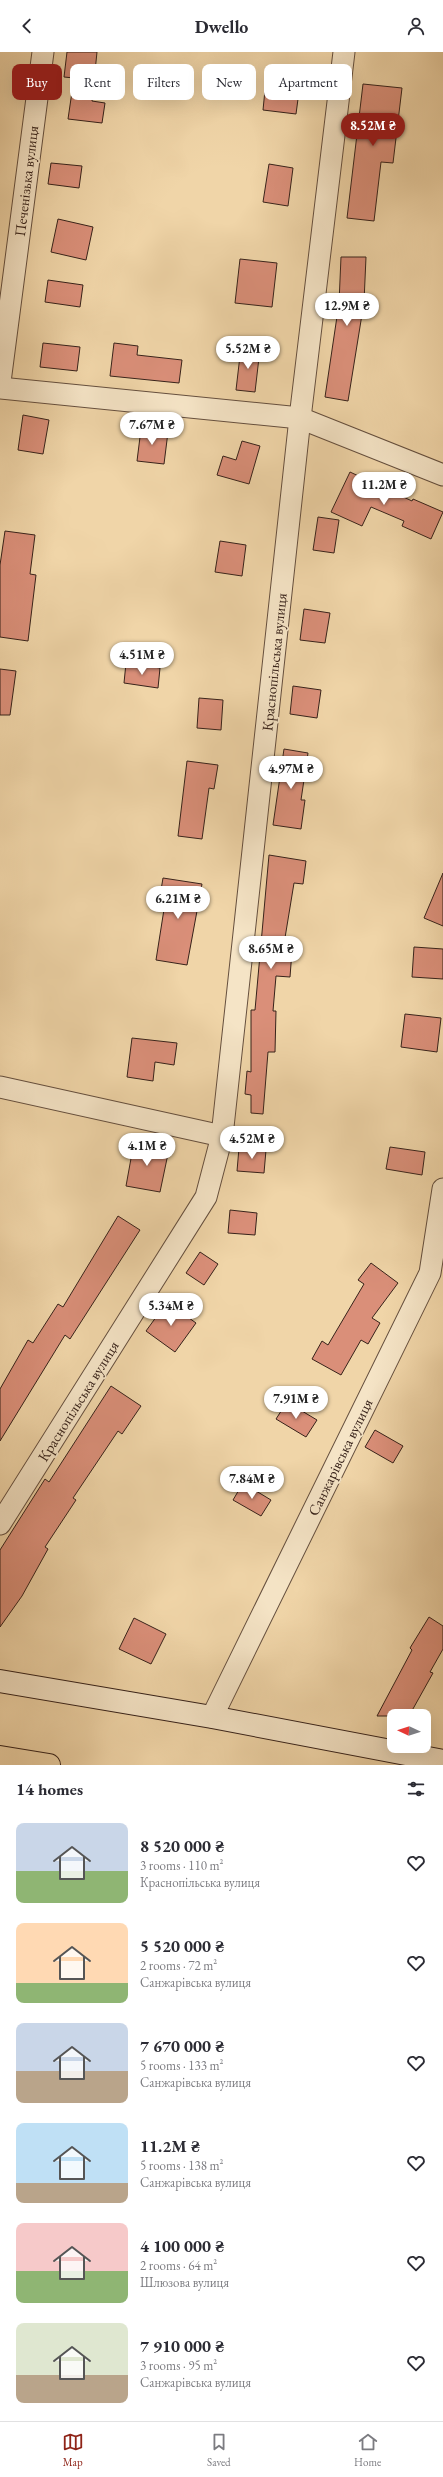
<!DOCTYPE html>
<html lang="en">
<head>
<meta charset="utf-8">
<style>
	body { margin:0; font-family:"EB Garamond",serif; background:#f2f2f3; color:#2b2b33; height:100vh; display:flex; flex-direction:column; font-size:15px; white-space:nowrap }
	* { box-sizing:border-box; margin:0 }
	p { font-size:13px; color:#7c7c81 }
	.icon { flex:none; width:22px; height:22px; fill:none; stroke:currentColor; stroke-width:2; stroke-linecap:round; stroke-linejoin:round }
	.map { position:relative; height:1713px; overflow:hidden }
	.details { display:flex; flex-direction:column; background:#fff; flex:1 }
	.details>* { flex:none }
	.hud { position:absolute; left:12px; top:12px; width:419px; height:36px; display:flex; gap:8px }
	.needle { width:26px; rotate:274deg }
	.buttons { position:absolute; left:387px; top:1657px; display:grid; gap:8px }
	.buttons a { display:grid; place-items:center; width:44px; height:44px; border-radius:8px; background:#fff; box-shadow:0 4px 16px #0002; font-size:20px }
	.price { position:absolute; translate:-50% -34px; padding:0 9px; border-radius:14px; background:#fff; color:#222; font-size:13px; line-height:26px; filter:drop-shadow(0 1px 2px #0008) }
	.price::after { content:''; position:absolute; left:50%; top:24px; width:12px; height:9px; margin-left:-6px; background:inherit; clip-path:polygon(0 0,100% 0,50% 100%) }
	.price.on { background:#8f2418; color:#fff }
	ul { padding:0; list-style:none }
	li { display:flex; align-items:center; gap:12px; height:100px; padding:0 16px }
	li span { display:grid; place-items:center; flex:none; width:112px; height:80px; border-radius:8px; color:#555 }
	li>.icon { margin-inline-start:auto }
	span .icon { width:48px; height:48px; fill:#fffc; stroke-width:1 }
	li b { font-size:17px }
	h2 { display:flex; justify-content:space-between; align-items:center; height:48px; padding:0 16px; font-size:17px }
	.pill { padding:0 14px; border-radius:8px; background:#fff; box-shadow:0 4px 16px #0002; font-size:14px; line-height:36px }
	.pill.on { background:#8f2418; color:#fff }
	header { display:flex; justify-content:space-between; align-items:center; height:52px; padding:0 16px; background:#fff; font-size:18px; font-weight:700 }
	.menu { display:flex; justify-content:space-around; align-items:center; height:56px; border-top:1px solid #e1e1e2; background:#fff; font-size:11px; color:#7c7c81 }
	.menu a { display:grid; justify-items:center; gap:2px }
	.menu .on { color:#8f2418 }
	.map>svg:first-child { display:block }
	.building { fill:#da8f79; stroke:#37221a }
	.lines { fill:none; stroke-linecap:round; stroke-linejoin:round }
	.street-casing { stroke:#654f3e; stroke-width:23 }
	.secondary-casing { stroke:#37221a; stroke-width:24 }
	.primary-casing { stroke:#37221a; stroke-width:24 }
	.street { stroke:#f5e4c6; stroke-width:21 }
	.secondary { stroke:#f5e4c6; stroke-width:22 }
	.primary { stroke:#f0d5a8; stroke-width:22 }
	.labels { text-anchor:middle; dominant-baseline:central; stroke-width:3.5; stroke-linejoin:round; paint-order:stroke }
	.street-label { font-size:15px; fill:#37221a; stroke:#f5e4c6 }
</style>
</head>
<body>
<header><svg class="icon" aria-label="back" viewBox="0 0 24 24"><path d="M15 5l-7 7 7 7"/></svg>Dwello<svg class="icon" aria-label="person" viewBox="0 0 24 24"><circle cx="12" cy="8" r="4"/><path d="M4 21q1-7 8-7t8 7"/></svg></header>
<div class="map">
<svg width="443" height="1713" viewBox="0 0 443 1713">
	<rect width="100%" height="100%" fill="#f0d5a8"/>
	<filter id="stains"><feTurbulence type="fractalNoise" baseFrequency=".005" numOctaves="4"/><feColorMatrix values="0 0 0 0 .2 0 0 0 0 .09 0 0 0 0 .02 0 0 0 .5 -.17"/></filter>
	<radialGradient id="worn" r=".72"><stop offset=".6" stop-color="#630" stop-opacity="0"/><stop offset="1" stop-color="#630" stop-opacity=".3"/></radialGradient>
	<!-- building -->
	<g class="building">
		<path d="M67,0H97L92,49L105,51L102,71L68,67L74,26L64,25Z"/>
		<path d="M266,28L300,32L296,62L263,58Z"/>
		<path d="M363,32L402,36L393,111L381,110L374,169L347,166Z"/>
		<path d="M51,111L82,114L79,136L48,132Z"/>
		<path d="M269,112L293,116L288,154L263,150Z"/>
		<path d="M58,167L93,175L86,208L51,200Z"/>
		<path d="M341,205H366L364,250L348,349L325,345L339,251Z"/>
		<path d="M240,207L277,211L272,255L235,251Z"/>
		<path d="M48,228L83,233L80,255L45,250Z"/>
		<path d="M43,291L80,295L77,319L40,315Z"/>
		<path d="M114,291L138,294L137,303L182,308L179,331L110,324Z"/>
		<path d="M241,295L260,297L255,340L236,338Z"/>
		<path d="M23,363L49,368L43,402L18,398Z"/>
		<path d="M141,377L168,380L164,412L137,409Z"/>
		<path d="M242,389L260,394L249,432L217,423L223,404L236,408Z"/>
		<path d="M350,420L412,449L413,447L443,460L431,487L402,474L404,469L371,455L362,474L331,460Z"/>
		<path d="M318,465L339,468L334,501L313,498Z"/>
		<path d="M5,479L35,483L30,522L36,523L28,589L0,585V513Z"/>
		<path d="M220,489L246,493L242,524L215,520Z"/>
		<path d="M304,557L330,561L325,591L300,588Z"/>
		<path d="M126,611L160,616L158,636L124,631Z"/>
		<path d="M0,617L16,619L10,663H0Z"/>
		<path d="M293,634L321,638L317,666L290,662Z"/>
		<path d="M199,646L223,648L221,678L197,676Z"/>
		<path d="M284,697L308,701L301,748H305L301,777L273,773Z"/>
		<path d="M187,709L218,713L214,737L209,736L202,787L178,784Z"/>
		<path d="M269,803L306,809L303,832L294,831L283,898L292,899L290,925L276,924L273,959H276L275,1000H268L263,1062L251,1061V1043L245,1042L247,1019L251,1020V958H255Z"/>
		<path d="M443,821V874L424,866Z"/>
		<path d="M163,826L202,832L187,913L156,908L165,851L159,850Z"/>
		<path d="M414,895L443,897V927L412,925Z"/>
		<path d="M405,962L441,966L437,1000L401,995Z"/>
		<path d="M132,986L177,991L174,1013L155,1010L153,1029L127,1025Z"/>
		<path d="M134,1090L169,1097L160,1140L126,1134Z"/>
		<path d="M390,1095L425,1100L422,1123L386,1117Z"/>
		<path d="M239,1096L266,1098L264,1121L237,1119Z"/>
		<path d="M230,1158L257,1161L255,1183L228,1181Z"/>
		<path d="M118,1164L140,1178L70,1287L65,1283L0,1389V1337L28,1288L33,1291L58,1252L63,1255Z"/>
		<path d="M200,1200L218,1212L204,1233L186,1221Z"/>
		<path d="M371,1211L398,1231L372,1266L380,1271L368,1292L361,1288L341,1323L312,1307L322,1289L328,1293L364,1232L358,1228Z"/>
		<path d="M167,1250L196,1271L175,1300L146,1279Z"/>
		<path d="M111,1334L141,1354L122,1382L118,1379L73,1446L76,1448L45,1495L48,1497L22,1544L0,1575V1498L45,1427L49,1430Z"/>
		<path d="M287,1350L317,1368L306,1385L276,1367Z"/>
		<path d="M375,1378L403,1394L393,1411L365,1395Z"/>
		<path d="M243,1431L271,1448L261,1464L233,1448Z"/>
		<path d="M429,1565L443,1574V1597L430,1620L433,1621L409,1664H377L412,1598L410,1596Z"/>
		<path d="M134,1566L166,1582L151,1612L119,1597Z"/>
	</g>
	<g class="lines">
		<!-- street casing -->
		<g class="street-casing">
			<g id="street">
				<path d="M0,330L43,0"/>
				<path d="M0,336L300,366L443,423"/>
				<path d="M0,1035L222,1084"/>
				<path d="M0,1472L206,1145L222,1084L300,366L344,0"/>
				<path d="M212,1665L430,1221L443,1137"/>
			</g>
		</g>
		<!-- secondary casing -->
		<g class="secondary-casing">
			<path id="secondary" d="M0,1629L212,1665L443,1709"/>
		</g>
		<!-- primary casing -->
		<g class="primary-casing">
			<path id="primary" d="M0,1705L49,1713"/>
		</g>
		<!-- street -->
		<use href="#street" class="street"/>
		<!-- secondary -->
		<use href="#secondary" class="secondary"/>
		<!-- primary -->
		<use href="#primary" class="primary"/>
	</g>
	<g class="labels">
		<!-- street labels -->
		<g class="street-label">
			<text transform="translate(26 129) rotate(-83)">Печенізька вулиця</text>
			<text transform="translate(274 610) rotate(-84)">Краснопільська вулиця</text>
			<text transform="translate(78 1349) rotate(-58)">Краснопільська вулиця</text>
			<text transform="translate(340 1405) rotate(-64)">Санжарівська вулиця</text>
		</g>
	</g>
	<rect width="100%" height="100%" filter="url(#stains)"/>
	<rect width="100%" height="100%" fill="url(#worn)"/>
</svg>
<div class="buttons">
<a><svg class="needle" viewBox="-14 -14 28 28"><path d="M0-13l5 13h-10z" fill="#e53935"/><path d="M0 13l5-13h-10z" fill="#7c7c81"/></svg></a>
</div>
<b class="price on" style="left:373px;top:95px">8.52M ₴</b>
<b class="price" style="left:347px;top:275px">12.9M ₴</b>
<b class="price" style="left:248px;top:318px">5.52M ₴</b>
<b class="price" style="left:152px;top:394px">7.67M ₴</b>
<b class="price" style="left:384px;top:454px">11.2M ₴</b>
<b class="price" style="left:142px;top:624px">4.51M ₴</b>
<b class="price" style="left:291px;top:738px">4.97M ₴</b>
<b class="price" style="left:178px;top:868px">6.21M ₴</b>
<b class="price" style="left:271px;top:918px">8.65M ₴</b>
<b class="price" style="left:252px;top:1108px">4.52M ₴</b>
<b class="price" style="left:147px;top:1115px">4.1M ₴</b>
<b class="price" style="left:171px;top:1275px">5.34M ₴</b>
<b class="price" style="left:296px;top:1368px">7.91M ₴</b>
<b class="price" style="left:252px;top:1448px">7.84M ₴</b>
<div class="hud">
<a class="pill on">Buy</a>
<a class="pill">Rent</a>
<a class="pill">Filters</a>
<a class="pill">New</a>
<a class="pill">Apartment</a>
</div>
</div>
<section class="details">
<h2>14 homes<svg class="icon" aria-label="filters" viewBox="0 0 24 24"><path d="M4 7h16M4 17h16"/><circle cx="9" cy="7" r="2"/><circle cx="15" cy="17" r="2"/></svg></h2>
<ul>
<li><span style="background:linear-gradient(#c9d6e8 60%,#8fb573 0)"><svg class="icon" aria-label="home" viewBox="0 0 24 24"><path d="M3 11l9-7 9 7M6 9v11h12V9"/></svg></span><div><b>8 520 000 ₴</b><p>3 rooms · 110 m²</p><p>Краснопільська вулиця</p></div><svg class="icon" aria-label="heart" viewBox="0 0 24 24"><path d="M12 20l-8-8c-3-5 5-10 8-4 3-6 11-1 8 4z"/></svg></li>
<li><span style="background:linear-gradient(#ffd9b3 75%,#8fb573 0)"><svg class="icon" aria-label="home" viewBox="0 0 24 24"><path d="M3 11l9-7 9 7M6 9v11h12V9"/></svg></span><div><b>5 520 000 ₴</b><p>2 rooms · 72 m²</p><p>Санжарівська вулиця</p></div><svg class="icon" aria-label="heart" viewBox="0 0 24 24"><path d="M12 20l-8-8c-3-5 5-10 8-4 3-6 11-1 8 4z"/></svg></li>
<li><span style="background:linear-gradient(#c9d6e8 60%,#b9a48a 0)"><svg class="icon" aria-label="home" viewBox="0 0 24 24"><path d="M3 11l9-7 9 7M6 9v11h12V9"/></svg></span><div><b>7 670 000 ₴</b><p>5 rooms · 133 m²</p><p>Санжарівська вулиця</p></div><svg class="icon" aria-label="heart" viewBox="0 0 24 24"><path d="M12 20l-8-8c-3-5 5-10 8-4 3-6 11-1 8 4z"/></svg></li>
<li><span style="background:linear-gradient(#bfe0f5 75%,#b9a48a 0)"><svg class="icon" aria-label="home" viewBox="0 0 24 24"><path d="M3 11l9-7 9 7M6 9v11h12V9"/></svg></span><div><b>11.2M ₴</b><p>5 rooms · 138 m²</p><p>Санжарівська вулиця</p></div><svg class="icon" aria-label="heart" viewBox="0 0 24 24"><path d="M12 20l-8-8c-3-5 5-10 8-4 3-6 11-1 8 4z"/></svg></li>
<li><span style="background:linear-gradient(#f6c9c9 60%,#8fb573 0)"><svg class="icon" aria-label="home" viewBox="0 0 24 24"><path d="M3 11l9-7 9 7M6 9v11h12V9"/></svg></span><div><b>4 100 000 ₴</b><p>2 rooms · 64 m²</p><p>Шлюзова вулиця</p></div><svg class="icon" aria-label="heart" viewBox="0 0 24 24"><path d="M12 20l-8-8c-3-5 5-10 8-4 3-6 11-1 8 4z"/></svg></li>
<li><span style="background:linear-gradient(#dfe7d0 65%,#b9a48a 0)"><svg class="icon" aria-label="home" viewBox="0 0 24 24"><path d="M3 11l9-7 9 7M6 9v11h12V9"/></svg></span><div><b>7 910 000 ₴</b><p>3 rooms · 95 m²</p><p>Санжарівська вулиця</p></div><svg class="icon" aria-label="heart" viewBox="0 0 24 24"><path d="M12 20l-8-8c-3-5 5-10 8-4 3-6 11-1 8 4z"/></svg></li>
</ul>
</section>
<nav class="menu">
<a class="on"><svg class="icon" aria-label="map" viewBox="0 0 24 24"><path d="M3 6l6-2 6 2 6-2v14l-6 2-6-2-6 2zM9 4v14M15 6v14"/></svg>Map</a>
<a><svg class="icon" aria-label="saved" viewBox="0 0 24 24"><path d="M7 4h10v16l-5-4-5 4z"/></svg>Saved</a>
<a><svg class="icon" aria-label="home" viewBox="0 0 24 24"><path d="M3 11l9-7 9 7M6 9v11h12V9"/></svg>Home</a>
</nav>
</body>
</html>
